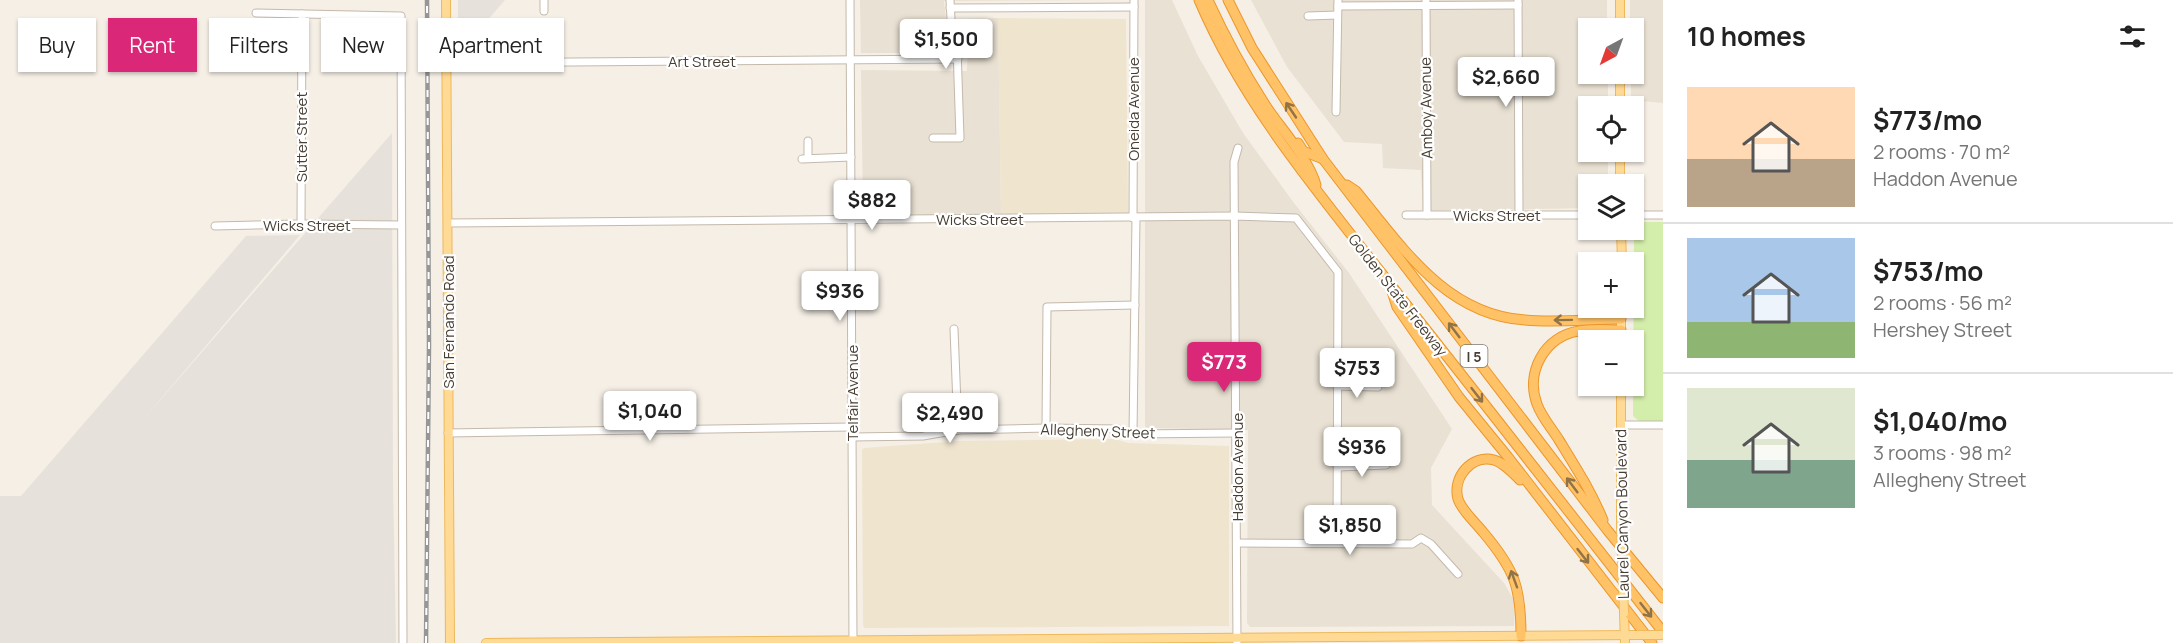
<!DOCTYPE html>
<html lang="en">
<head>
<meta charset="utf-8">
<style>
	body { margin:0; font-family:Manrope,sans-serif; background:#f2f2f2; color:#222; height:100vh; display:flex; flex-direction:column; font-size:22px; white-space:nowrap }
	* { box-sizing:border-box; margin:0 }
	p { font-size:20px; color:#767676 }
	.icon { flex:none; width:33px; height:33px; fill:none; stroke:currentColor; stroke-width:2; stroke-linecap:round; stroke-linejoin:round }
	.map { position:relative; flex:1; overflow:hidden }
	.details { display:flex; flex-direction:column; background:#fff; width:510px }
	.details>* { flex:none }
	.guide { position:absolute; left:18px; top:18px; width:570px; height:54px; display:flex; gap:12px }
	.needle { width:39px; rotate:221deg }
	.tools { position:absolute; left:1578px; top:18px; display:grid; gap:12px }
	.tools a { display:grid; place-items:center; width:66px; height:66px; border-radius:0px; background:#fff; box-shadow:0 2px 4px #0004; font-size:30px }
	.price { position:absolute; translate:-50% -51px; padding:0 14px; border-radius:6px; background:#fff; color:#222; font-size:20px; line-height:39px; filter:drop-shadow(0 2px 3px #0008) }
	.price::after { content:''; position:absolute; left:50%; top:36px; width:18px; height:14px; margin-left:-9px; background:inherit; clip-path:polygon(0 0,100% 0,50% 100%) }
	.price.selected { background:#db2777; color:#fff }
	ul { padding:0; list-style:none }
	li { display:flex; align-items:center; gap:18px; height:150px; padding:0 24px }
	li+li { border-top:2px solid #e0e0e0 }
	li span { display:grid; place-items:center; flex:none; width:168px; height:120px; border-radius:0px; color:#555 }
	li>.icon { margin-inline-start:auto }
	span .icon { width:72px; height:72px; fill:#fffc; stroke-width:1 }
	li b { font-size:26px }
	h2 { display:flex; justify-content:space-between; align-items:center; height:72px; padding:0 24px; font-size:26px }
	.pill { padding:0 21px; border-radius:0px; background:#fff; box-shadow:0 2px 4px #0004; font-size:21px; line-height:54px }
	.pill.selected { background:#db2777; color:#fff }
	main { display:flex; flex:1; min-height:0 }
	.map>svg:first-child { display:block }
	.residential { fill:#e9e1d3 }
	.industrial { fill:#e7e1db }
	.education { fill:#efe4ce }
	.green { fill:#d3edab }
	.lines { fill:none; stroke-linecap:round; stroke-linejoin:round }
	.minor-casing { stroke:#c4b9ab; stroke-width:9 }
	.major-casing { stroke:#efb85a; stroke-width:10 }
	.highway-casing { stroke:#ec9729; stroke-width:11 }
	.minor { stroke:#fff; stroke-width:7 }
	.major { stroke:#ffda95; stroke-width:8 }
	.highway { stroke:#ffc267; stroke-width:9 }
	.rail-casing { stroke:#969696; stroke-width:4.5 }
	.rail { stroke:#fff; stroke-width:2; stroke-dasharray:7; stroke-linecap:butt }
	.major-bridge-casing { stroke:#efb85a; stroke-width:10; stroke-linecap:butt }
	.major-bridge { stroke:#ffda95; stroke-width:8 }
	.oneway { stroke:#917348 }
	.labels { text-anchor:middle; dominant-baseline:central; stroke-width:4.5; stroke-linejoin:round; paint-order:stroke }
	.shield { fill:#fff; stroke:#7f7971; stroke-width:1.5 }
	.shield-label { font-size:14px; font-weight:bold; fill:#483f34 }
	.street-label { font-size:15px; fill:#483f34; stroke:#fff }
</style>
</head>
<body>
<main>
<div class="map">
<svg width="1663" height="643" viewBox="0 0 1663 643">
	<rect width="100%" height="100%" fill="#f5efe6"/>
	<!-- residential -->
	<g class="residential">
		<path d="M860,0H1126L944,1L949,47L947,53H861Z"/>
		<path d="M1145,0H1172L1198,56L1243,133L1294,203L1349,273L1452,429L1431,468L1432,505L1504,583L1515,602L1514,626L1250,627L1247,623L1248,430L1145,428Z"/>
		<path d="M1251,0H1607V28H1588V74H1608V106H1588V152H1608V184H1588V208L1423,211L1421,170L1383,168L1382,144L1344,142L1287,67Z"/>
		<path d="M1630,0H1663V103L1631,100V74H1634V28H1630Z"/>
		<path d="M998,18L1001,216L867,214L863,211L861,70L967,71L968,46L962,23L964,19Z"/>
	</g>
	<!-- industrial -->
	<g class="industrial">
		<path d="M458,0H505L458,54Z"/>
		<path d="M392,133L393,483L396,643H0V496H21L246,236L300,235L142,421Z"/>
	</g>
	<!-- education -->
	<g class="education">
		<path d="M998,18L1126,19L1128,214L1001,216Z"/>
		<path d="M1115,439L1128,443L1229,446V626L864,628L863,624L862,450L864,448L958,441Z"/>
	</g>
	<!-- green -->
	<path class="green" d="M1640,222H1663V421H1639L1633,416L1634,228Z"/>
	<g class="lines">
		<!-- minor casing -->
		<g class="minor-casing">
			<g id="minor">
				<path d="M850,0L853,643"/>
				<path d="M1426,0L1427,215"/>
				<path d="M1518,0L1519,215"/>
				<path d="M1338,6L1518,5"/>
				<path d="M950,8L1134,7"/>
				<path d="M544,11V0"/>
				<path d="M256,13L401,16L403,643"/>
				<path d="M1308,16L1337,15"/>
				<path d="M447,63L958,59"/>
				<path d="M1336,112L1338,0"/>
				<path d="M933,138H960L957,48L951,19L950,0"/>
				<path d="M808,158V141"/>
				<path d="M802,159L851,157"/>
				<path d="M1406,215H1588"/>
				<path d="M1634,215H1663"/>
				<path d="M1133,218L1134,0"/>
				<path d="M448,223L1235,216L1296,218L1338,272L1337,543"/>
				<path d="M301,224L302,14"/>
				<path d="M215,226L301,224L400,225"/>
				<path d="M954,329L958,430"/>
				<path d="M1337,386L1378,387"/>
				<path d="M1621,425H1663"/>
				<path d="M1046,428L1047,307L1135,305"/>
				<path d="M448,433L852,427"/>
				<path d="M1133,434L1136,218"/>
				<path d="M852,437L923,436L958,430L1046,428L1118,429L1133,434L1237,433"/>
				<path d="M1338,467L1386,465"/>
				<path d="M1237,543L1412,544L1421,538L1431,544L1458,574"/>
				<path d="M1237,643L1234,162L1238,148"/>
			</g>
		</g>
		<!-- major casing -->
		<g class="major-casing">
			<g id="major">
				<path d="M446,0L450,643"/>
				<path d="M1620,0V28"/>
				<path d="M1620,106V74"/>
				<path d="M1620,152V184"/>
				<path d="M1621,230L1622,262"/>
				<path d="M1621,340V308"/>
				<path d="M1621,386V526"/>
				<path d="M1624,613L1625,643"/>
				<path d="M486,643L1638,635"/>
			</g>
		</g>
		<!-- highway casing -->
		<g class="highway-casing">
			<g id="highway">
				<path d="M1199,0C1245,108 1323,198 1394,289C1484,403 1573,517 1663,632"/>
				<path d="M1208,0C1224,35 1243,70 1264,103C1280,128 1308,157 1316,185"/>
				<path d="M1228,0L1252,48L1323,159L1608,531L1663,598"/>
				<path d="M1298,143L1303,151L1323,159"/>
				<path d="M1347,185L1356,191C1402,247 1446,315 1525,320C1557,323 1589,319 1621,319"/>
				<path d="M1391,288L1397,307L1459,397L1508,457L1652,643"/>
				<path d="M1520,480C1513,473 1504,463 1494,460C1472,454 1452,477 1458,499C1462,511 1475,522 1483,532C1515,570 1521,587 1521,636"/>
				<path d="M1603,520C1591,491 1575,466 1559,440C1552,429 1541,416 1537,404C1525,372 1545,336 1579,331C1592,328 1607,330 1621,330"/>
			</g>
		</g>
		<!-- minor -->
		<use href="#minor" class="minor"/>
		<!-- major -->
		<use href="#major" class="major"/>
		<!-- highway -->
		<use href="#highway" class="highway"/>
		<!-- rail casing -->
		<g class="rail-casing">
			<path id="rail" d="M426,643L429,345L427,0"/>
		</g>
		<!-- rail -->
		<use href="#rail" class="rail"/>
		<!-- major-bridge casing -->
		<g class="major-bridge-casing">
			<g id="major-bridge">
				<path d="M1621,526L1624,613"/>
				<path d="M1638,635H1663"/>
			</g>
		</g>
		<!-- major-bridge -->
		<use href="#major-bridge" class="major-bridge"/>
	</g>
	<!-- one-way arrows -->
	<defs><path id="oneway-shaft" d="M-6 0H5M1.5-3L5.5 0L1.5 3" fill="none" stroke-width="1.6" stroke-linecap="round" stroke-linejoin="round" transform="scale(1.5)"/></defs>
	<g class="oneway">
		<use href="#oneway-shaft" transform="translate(1291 110) rotate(-124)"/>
		<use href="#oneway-shaft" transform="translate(1563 320) rotate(179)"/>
		<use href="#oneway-shaft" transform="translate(1454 330) rotate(-127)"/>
		<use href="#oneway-shaft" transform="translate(1477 395) rotate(52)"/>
		<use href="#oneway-shaft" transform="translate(1572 485) rotate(-127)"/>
		<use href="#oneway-shaft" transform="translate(1583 556) rotate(52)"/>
		<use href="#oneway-shaft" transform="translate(1514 579) rotate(-110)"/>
		<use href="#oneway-shaft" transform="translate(1646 610) rotate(52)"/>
	</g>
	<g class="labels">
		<!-- shield labels -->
		<rect class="shield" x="1460.5" y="345" width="27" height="22" rx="4.5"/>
		<g class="shield-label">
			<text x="1474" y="356">I 5</text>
		</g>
		<!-- street labels -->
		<g class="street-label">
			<text x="702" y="61">Art Street</text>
			<text transform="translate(1426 108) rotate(-91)">Amboy Avenue</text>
			<text transform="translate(1133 109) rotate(-90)">Oneida Avenue</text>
			<text transform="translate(301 137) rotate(-90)">Sutter Street</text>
			<text x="1497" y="215">Wicks Street</text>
			<text x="980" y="219">Wicks Street</text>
			<text x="307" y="225">Wicks Street</text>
			<text transform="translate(1398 295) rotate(52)">Golden State Freeway</text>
			<text transform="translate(448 322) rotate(-90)">San Fernando Road</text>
			<text transform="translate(852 393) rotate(-90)">Telfair Avenue</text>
			<text transform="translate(1098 431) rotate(2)">Allegheny Street</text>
			<text transform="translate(1237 467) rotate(-90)">Haddon Avenue</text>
			<text transform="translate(1622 514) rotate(-91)">Laurel Canyon Boulevard</text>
		</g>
	</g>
</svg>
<div class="tools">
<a><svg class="needle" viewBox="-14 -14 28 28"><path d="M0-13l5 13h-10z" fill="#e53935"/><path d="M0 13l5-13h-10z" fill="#767676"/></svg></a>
<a><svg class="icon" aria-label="locate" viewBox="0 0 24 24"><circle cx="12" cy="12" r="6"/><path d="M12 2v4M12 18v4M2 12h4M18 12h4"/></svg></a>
<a><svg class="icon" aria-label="layers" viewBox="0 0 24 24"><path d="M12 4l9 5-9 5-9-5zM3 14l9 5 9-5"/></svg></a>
<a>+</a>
<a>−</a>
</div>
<b class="price" style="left:946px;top:70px">$1,500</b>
<b class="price" style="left:1506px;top:108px">$2,660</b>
<b class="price" style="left:872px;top:231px">$882</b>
<b class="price" style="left:840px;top:322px">$936</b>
<b class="price selected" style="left:1224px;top:393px">$773</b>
<b class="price" style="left:1357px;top:399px">$753</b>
<b class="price" style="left:650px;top:442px">$1,040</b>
<b class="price" style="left:950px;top:444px">$2,490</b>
<b class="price" style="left:1362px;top:478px">$936</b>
<b class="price" style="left:1350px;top:556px">$1,850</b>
<div class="guide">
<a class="pill">Buy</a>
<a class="pill selected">Rent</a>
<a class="pill">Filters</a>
<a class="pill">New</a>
<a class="pill">Apartment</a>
</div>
</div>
<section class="details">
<h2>10 homes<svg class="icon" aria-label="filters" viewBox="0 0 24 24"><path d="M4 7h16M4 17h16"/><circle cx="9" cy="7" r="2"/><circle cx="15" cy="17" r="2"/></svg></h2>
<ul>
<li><span style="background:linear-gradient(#ffd9b3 60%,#b9a48a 0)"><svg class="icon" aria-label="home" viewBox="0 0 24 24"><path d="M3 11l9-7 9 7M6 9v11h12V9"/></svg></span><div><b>$773/mo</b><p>2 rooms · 70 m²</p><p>Haddon Avenue</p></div></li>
<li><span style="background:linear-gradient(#a9c7e8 70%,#8fb573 0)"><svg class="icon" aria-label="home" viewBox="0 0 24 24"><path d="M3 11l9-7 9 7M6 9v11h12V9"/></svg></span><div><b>$753/mo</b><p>2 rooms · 56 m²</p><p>Hershey Street</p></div></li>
<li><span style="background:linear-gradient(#dfe7d0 60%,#7fa58c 0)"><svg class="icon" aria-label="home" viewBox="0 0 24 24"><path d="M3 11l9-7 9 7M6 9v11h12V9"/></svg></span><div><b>$1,040/mo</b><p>3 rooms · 98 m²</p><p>Allegheny Street</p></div></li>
</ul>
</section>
</main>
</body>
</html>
